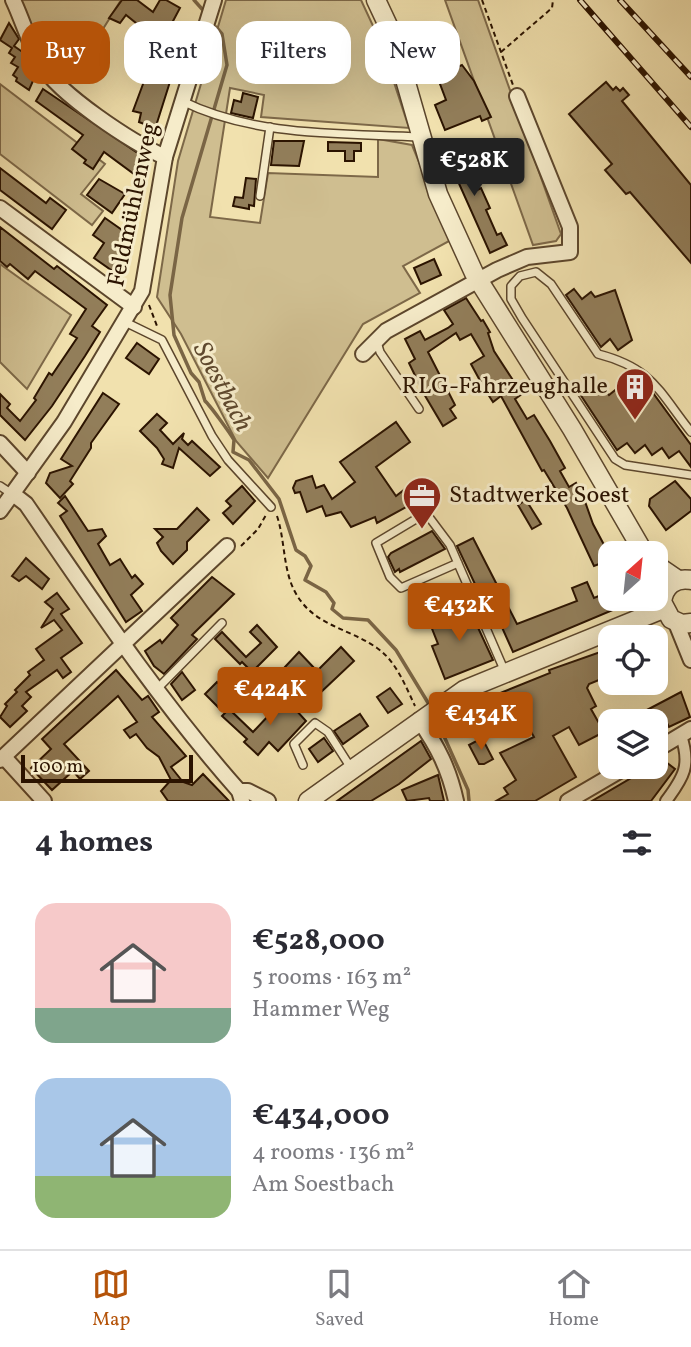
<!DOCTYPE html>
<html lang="en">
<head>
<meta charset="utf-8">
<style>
	body { margin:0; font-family:Vollkorn,serif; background:#f2f2f3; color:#2b2b33; height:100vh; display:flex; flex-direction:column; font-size:26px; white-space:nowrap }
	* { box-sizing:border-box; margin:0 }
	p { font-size:23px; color:#7c7c81 }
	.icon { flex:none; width:38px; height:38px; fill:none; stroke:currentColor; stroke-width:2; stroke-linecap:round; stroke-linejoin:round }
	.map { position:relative; height:801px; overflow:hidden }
	.drawer { display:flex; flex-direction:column; background:#fff; flex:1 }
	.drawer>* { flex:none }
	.banner { position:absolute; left:21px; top:21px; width:649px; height:63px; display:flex; gap:14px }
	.needle { width:46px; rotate:27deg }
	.buttons { position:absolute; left:598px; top:541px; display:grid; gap:14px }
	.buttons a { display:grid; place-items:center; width:70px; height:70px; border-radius:14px; background:#fff; box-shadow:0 7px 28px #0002; font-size:35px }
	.scale { position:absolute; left:21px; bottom:18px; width:172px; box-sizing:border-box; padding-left:7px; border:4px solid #2b1300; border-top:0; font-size:19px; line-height:24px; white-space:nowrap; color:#2b1300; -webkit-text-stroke:5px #f6ecca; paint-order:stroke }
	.price { position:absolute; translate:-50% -60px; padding:0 16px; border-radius:7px; background:#b45309; color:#fff; font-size:23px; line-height:46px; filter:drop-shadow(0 2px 4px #0008) }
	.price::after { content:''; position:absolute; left:50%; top:42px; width:21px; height:16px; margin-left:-10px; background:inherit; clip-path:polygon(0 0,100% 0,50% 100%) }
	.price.active { background:#222; color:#fff }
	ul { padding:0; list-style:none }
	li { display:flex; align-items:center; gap:21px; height:175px; padding:0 35px }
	li span { display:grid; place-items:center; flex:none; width:196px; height:140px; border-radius:21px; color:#555 }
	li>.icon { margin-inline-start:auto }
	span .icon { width:84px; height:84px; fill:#fffc; stroke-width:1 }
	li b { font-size:30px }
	h2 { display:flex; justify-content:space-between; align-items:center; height:84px; padding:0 35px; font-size:30px }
	.tag { padding:0 24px; border-radius:21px; background:#fff; box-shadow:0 7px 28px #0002; font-size:24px; line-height:63px }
	.tag.active { background:#b45309; color:#fff }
	.tab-bar { display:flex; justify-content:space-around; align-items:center; height:98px; border-top:2px solid #e1e1e2; background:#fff; font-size:19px; color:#7c7c81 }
	.tab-bar a { display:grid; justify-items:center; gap:4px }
	.tab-bar .active { color:#b45309 }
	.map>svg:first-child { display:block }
	.green { fill:#cfbe90; stroke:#7d6848; stroke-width:2 }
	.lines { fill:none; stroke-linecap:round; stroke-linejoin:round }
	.stream { stroke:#7a6545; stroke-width:3.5 }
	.building { fill:#927e5a; stroke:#2b1300; stroke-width:2 }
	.service-casing { stroke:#5c462c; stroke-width:10 }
	.pedestrian-casing { stroke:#5c462c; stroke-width:14 }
	.minor-casing { stroke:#5c462c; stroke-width:18 }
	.tertiary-casing { stroke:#5c462c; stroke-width:21 }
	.path { stroke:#2b1300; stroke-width:2; stroke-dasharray:5 3.5; stroke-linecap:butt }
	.service { stroke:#f6ecca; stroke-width:7 }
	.pedestrian { stroke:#f6ecca; stroke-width:10 }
	.minor { stroke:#f6ecca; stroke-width:14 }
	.tertiary { stroke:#f6ecca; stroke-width:18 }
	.rail-casing { stroke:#2b1300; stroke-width:6 }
	.rail { stroke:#f6ecca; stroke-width:3.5; stroke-dasharray:10; stroke-linecap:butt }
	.labels { text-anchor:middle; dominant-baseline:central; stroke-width:6; stroke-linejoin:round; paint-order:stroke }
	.street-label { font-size:24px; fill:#2b1300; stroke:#f6ecca }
	.poi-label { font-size:24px; fill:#2b1300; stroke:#f6ecca; text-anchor:end }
	.water-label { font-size:26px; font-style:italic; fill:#5f492e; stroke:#f6ecca }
</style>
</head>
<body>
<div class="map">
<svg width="691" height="801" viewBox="0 0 691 801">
	<rect width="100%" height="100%" fill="#f1e1ae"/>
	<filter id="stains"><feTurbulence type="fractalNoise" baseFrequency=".00286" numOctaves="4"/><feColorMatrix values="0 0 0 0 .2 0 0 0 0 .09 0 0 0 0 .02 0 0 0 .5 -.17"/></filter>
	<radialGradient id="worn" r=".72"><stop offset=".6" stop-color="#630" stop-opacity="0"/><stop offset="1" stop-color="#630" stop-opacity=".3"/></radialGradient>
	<!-- green -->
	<g class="green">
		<path d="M20,0H121L70,82L45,55Z"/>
		<path d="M226,0H361L381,43L409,128L261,117L264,95L230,88L210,217L260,223L268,173L378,177V139L412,145L451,240L403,266L420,293L363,324L268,478L236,441L181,334L157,297L178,161Z"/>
		<path d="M445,0H478L561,234L556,241L533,245Z"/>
		<path d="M0,84L105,164L81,194L103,211L92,225L0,154Z"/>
		<path d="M0,264L71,315L27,389L0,362Z"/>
	</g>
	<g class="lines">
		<!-- stream -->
		<g class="stream">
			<path d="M194,0L202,9"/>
			<path d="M216,27L222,34L227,65L182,218L170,295L174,335L191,373L199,382L205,401C209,404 230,433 234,440L233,452L249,460L279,499L296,550L305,556L311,566L305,580L326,592L334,603L332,609L343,618L368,620L396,650L430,706"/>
			<path d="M435,716L468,790L469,801"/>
		</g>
	</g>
	<!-- building -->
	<g class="building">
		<path d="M122,0H137L153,12L160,0H166L180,8L172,23L187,28L156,126L149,133L147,125L139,122L141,113L133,111L146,76L152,77L159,53L164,54L169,36L165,35L160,43L156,42L161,27L157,32L146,31L126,15L120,23L109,18Z"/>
		<path d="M9,23L19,39L14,46L24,53L26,62L36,74L29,90L16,81L17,78L13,75L18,67L11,63L15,57L9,53L12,48L0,40Z"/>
		<path d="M436,36L441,51L433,53L435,58L426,61L419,42Z"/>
		<path d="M462,65L474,81L491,117L482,121L480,116L445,130L435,105L446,100L437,76Z"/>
		<path d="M606,82L613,90L616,87L620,91L623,88L629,95L622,101L691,185V263L630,192L626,194L605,170L612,164L569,114Z"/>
		<path d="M43,89L142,156L145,160L134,174L104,152L93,169L84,163L86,160L72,149L83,135L36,101Z"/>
		<path d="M243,93L258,97L253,118L231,113L234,100L241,102Z"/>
		<path d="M274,141H304L299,166L271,165Z"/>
		<path d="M328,142L361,143V151H354V161H345V151H328Z"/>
		<path d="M454,142L455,145L460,144L477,190L481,188L490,208L486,210L497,235L501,233L507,245L490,253L444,150Z"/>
		<path d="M0,168L46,203L50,198L66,210L52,229L0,190Z"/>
		<path d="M246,178L256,179L254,206L249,205V209L233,206L235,197L243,198Z"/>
		<path d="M99,179L125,194L112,213L87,195Z"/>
		<path d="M105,218L132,237L118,258L122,260L114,272L94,258L104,243L93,235Z"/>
		<path d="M0,227L54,269L57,266L107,305L92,326L100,332L85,356L52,406L25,440L0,415V394L10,404L7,408L20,421L36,400L34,398L49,373L52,375L77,338L70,334L86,309L35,271L28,279L10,264L7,267L0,261Z"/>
		<path d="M434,259L441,275L421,284L414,268Z"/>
		<path d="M574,289L582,299L591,292L595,297L615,290L632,340L618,350L610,339L601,347L566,295Z"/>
		<path d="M466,298L481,321L483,320L490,332L488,333L494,351L522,394L515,399L527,419L534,415L550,441L565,468L560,471L569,487L576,483L583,496L593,524L611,558L606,560L608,564L601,568L599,564L594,566L567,508L544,470L542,471L501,396L493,402L484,388L471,364L484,356L471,334L460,340L456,333L428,352L455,405L450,409L456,418L443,426L424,394L409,363L415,359L405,339L420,331L425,340L448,328L453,324L444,310Z"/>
		<path d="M137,343L159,359L149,374L126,358Z"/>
		<path d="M584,382L591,392L601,385L609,395L619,387L626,397L636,390L643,400L653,393L691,445V467L679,451L669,458L662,448L652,455L645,445L635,453L627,443L617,450L576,388Z"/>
		<path d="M103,393L119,404L91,443V448L70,481L73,484L60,498L46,483L50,473L72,466L61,459Z"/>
		<path d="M157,414L167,423L160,430L173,444L184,433L182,439L188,445L192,441L220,467L210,476L179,448L173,468L162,464L164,459L157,448L140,431Z"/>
		<path d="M396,422L410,442L376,467L396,496L409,486L419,500L377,523L375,517L351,527L341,512L326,516L322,506L307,512L300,492L295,493L293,488L296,481L312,476L316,488L324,485L332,499L355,482L340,462Z"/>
		<path d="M675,481L691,499V511L666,530L649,506L650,499Z"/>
		<path d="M242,486L255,501L233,524L223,513L231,506L226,501Z"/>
		<path d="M65,496L88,531L102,529L106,536L98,544L110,565L120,559L132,578L135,575L143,584L131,595L142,611L126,622L60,516L67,511L58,503Z"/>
		<path d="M526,500L541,524L532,529L518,505Z"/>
		<path d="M197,508L209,520L187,542V550L173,564L161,551L157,543L163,537L155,529H177Z"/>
		<path d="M432,531L445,549L400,572L399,569L395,572L388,557L391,553Z"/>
		<path d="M473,538L517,624L577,601L572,588L587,582L594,598L611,591V598H631L628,610L615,609L513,652L488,596L482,599L457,546Z"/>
		<path d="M26,558L49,579L42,589L26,576L19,581L12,576Z"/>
		<path d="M212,577L234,594L192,635L197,639L164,674L154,666L145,651L160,640L162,643L178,625L171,618Z"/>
		<path d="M57,593L69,609L61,614L82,643L61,658L71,672L63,678L57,670L26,692L31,697L22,706L27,711L10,727L0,717L7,706L5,704L17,692L15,690L30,675L28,672L44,660L36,649L62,630L54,620L41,628L53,609L45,602Z"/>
		<path d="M468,606L493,660L445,679L432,646L438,644L429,621Z"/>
		<path d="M257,625L277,647L252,672L242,662L240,664L215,639L222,632L246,657L261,643L250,632Z"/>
		<path d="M341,647L354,661L320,693L303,675L282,695L270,683L299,652L317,671Z"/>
		<path d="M606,650L611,661V675L589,684L587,688L596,706L591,709L604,732L579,745L569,727L553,736L576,777L535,801H496L508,794L504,788L516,780L500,753L534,737L522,715L485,731L480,716L458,725L453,712L550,673L549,670Z"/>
		<path d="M116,670L142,700L148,696L159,712L152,717L186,756L171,767L183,782L192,785L203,774L229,801H168L161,791L171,780L159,757L147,748L136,734L130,738L124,730L137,722L118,696L64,744L89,771L80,779L73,771L52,790L31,768L51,749L42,739Z"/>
		<path d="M182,672L195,690L182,700L171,684Z"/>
		<path d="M217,682L230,695L218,707L205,694Z"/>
		<path d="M390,688L402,704L388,713L377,697Z"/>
		<path d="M681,692L690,717L669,727L666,721H626Z"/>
		<path d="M285,698L306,721L278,751L269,742L258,755L244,742L247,739L222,716L229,709L253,732Z"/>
		<path d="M360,714L368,726L343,744L334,731Z"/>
		<path d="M324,738L333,751L318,762L309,749Z"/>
		<path d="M482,738L493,759L484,764H479L469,745Z"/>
		<path d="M421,741L431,759L399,784L371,801H337Z"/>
		<path d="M662,759L675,769L651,801H592L645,770L650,774Z"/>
		<path d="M438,775L444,801H430L429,798L407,801L402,790Z"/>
	</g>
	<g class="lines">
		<!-- service casing -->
		<g class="service-casing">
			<g id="service">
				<path d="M182,101C255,137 340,133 420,137"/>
				<path d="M260,196L270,127"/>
				<path d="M125,322L162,340L212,436L228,460L271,507"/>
				<path d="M377,342L380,352L419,409"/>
				<path d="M691,432C658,390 652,368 598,354L551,284L536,272L520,276L511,286V299L522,318L615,459L625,465L691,475"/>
				<path d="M0,486L12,494"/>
				<path d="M458,563L401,588L390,577L376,543L426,513L450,545L505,672"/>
				<path d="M157,689L222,623"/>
				<path d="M303,765L294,744L315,723L328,732L351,768"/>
			</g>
		</g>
		<!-- pedestrian casing -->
		<g class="pedestrian-casing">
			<path id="pedestrian" d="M666,801C684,777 691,765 681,736"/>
		</g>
		<!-- minor casing -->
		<g class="minor-casing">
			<g id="minor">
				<path d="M13,0C23,21 29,44 41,64C60,95 131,142 165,157"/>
				<path d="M0,208L134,307"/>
				<path d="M363,354L386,331L497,270L527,257L570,252V227L517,96"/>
				<path d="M0,443L28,473"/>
				<path d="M13,494L26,504C94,603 160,702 239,791L242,801"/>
				<path d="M0,511L64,422L142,291L165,157L214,0"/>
				<path d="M676,623L691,660"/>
				<path d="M419,720C438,747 449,769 456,801"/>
				<path d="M656,750L691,729"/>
				<path d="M4,757L44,801"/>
				<path d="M0,760L227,546"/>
				<path d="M239,791H248L268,801"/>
				<path d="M568,801L628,766"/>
			</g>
		</g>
		<!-- tertiary casing -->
		<g class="tertiary-casing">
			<g id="tertiary">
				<path d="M376,0L392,34L438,194L474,273L572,429L644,553"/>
				<path d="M656,565L678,580"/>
				<path d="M691,580C675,577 664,586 662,602L671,619L682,624L691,623"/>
				<path d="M308,801L464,690L663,609"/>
			</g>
		</g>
		<!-- path -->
		<g class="path">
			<path d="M482,0L513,85"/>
			<path d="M501,52L552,8L553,0"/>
			<path d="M149,305L157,326"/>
			<path d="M277,516C285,540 283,568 294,590C312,626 347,627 377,648C396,661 405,685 415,706"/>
			<path d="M241,546L258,529L266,515"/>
		</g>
		<!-- service -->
		<use href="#service" class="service"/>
		<!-- pedestrian -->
		<use href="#pedestrian" class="pedestrian"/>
		<!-- minor -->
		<use href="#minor" class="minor"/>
		<!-- tertiary -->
		<use href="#tertiary" class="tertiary"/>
		<!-- rail casing -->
		<g class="rail-casing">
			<g id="rail">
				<path d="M580,0L691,127"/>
				<path d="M620,0L691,77"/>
			</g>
		</g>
		<!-- rail -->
		<use href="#rail" class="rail"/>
	</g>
	<!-- icons -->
	<defs>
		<g id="building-pin" transform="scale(2.0125)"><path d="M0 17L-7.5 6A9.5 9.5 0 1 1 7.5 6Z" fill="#8f2418" stroke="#f6ecca"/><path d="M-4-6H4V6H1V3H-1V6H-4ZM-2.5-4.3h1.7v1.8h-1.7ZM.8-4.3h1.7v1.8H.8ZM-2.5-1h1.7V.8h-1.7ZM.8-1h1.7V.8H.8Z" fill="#fff"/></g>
		<g id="office-pin" transform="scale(2.0125)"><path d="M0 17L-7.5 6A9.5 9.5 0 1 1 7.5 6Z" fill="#8f2418" stroke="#f6ecca"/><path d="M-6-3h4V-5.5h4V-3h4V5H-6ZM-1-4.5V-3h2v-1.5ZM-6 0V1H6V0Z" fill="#fff"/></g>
	</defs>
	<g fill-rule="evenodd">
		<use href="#building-pin" x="635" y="387"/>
		<use href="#office-pin" x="422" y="496"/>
	</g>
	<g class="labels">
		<!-- street labels -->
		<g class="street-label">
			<text transform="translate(134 205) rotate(-78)">Feldmühlenweg</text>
		</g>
		<!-- poi labels -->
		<g class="poi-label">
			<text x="608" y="387">RLG-Fahrzeughalle</text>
			<text x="449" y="496" text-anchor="start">Stadtwerke Soest</text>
		</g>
		<!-- water labels -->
		<g class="water-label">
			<text transform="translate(222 387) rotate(62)">Soestbach</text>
		</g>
	</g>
	<rect width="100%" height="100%" filter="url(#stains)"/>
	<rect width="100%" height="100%" fill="url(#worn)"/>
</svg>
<div class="buttons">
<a><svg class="needle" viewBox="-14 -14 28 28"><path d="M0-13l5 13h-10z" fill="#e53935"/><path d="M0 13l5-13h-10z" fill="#7c7c81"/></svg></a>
<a><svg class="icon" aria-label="locate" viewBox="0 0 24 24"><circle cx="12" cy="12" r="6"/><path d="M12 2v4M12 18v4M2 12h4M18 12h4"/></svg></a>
<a><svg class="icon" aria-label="layers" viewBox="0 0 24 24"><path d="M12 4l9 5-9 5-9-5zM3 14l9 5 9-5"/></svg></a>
</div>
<div class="scale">100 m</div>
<b class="price active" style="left:474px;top:198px">€528K</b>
<b class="price" style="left:459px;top:643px">€432K</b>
<b class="price" style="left:270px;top:727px">€424K</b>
<b class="price" style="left:481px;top:752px">€434K</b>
<div class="banner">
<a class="tag active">Buy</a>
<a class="tag">Rent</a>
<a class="tag">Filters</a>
<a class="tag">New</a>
</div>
</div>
<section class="drawer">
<h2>4 homes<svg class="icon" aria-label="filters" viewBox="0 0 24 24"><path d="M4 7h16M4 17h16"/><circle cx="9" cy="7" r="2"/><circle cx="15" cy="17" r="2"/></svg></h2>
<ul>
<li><span style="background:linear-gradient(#f6c9c9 75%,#7fa58c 0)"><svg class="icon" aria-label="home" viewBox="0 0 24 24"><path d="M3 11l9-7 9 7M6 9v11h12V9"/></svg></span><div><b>€528,000</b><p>5 rooms · 163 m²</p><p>Hammer Weg</p></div></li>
<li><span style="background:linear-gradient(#a9c7e8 70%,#8fb573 0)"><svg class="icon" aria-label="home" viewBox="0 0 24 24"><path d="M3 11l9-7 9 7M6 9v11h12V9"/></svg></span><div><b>€434,000</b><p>4 rooms · 136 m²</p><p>Am Soestbach</p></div></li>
</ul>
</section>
<nav class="tab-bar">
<a class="active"><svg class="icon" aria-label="map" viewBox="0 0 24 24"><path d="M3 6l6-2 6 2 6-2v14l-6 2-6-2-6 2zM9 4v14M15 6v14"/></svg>Map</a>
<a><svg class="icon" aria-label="saved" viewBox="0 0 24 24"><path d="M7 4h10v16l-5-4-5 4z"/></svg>Saved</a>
<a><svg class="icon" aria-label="home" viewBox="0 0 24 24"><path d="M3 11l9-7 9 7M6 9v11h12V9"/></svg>Home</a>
</nav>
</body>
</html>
